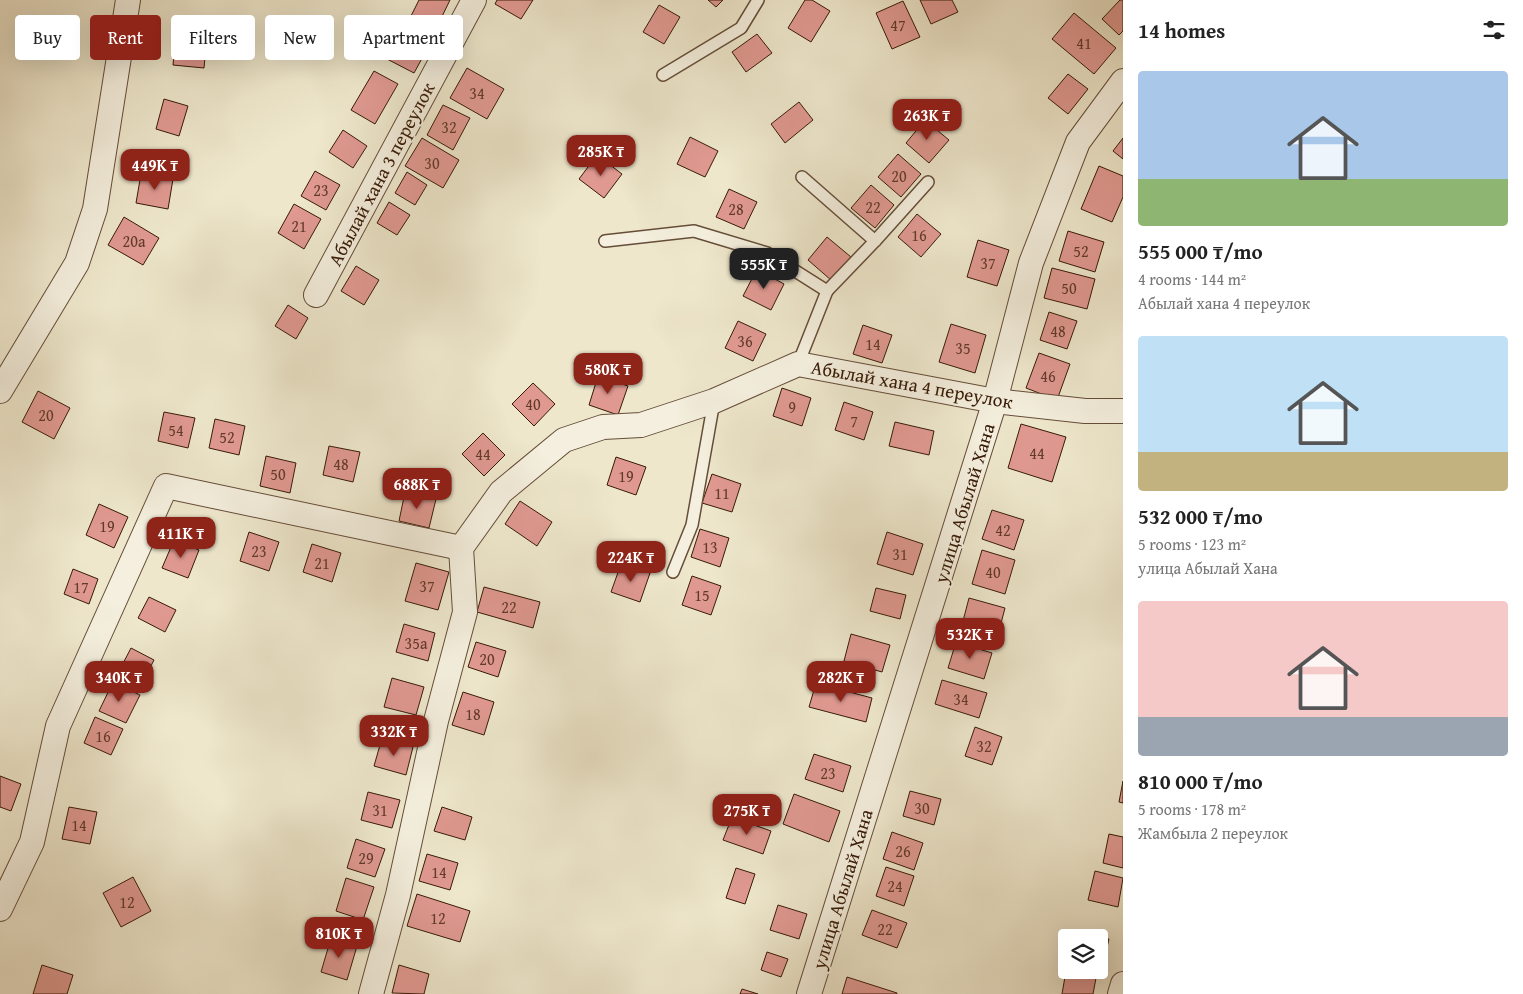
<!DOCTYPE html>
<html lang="en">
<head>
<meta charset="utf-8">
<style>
	body { margin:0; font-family:"Gentium Book Plus",serif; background:#f2f2f2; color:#222; height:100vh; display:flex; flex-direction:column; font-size:19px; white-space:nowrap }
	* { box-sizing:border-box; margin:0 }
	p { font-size:16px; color:#767676 }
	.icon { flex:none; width:28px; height:28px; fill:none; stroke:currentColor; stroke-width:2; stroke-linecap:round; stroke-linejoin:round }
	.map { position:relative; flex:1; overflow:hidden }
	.drawer { display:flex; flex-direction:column; background:#fff; width:400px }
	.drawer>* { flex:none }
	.top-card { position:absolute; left:15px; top:15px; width:475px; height:45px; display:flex; gap:10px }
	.fabs { position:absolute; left:1058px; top:929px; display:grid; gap:10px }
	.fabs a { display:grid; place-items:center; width:50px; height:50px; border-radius:5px; background:#fff; box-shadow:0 5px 20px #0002; font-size:25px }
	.price { position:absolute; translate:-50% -42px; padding:0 11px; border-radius:10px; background:#8f2418; color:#fff; font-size:16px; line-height:32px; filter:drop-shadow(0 1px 2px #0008) }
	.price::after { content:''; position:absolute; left:50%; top:30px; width:15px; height:11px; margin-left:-8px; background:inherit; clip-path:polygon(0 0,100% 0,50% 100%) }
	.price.active { background:#222; color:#fff }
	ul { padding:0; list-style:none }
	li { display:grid; align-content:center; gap:10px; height:265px; padding:0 15px }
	li span { display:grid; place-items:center; height:155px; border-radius:5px; color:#555 }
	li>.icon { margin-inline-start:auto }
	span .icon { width:90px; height:90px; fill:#fffc; stroke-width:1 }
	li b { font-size:21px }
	h2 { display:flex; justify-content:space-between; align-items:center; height:60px; padding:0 15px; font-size:21px }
	.pill { padding:0 18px; border-radius:5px; background:#fff; box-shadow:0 5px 20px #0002; font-size:18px; line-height:45px }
	.pill.active { background:#8f2418; color:#fff }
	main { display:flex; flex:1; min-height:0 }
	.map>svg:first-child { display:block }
	.building { fill:#e09991; stroke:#371a06 }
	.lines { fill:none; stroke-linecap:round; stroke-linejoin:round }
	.service-casing { stroke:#654d38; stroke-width:14 }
	.minor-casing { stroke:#654d38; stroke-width:26 }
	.service { stroke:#f4efde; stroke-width:11 }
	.minor { stroke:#f4efde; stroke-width:24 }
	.labels { text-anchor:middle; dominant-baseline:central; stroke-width:4; stroke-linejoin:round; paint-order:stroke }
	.number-label { font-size:16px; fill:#613a29 }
	.street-label { font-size:19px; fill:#371a06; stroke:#f4efde }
</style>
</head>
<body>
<main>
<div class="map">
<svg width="1123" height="994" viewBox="0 0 1123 994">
	<rect width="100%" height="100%" fill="#eee7cc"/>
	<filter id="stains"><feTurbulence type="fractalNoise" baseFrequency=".004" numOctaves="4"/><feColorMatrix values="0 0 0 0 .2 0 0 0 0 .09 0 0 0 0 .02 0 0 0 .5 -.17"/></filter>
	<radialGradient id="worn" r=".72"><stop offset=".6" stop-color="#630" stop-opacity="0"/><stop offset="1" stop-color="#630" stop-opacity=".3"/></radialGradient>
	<!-- building -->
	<g class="building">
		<path d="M419,0H450L434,33L409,20Z"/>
		<path d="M497,0H533L521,19L495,4Z"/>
		<path d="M708,0H723L716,7Z"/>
		<path d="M805,0H812L830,11L811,42L788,28Z"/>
		<path d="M920,0H952L958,12L931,24Z"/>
		<path d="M1120,0H1123V31L1119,35L1102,19Z"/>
		<path d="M903,1L920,37L892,49L876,13Z"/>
		<path d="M659,5L680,17L664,44L643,32Z"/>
		<path d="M1074,13L1116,48L1094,74L1052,39Z"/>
		<path d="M404,27L431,42L414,73L387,59Z"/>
		<path d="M176,34L207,36L204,68L173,65Z"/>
		<path d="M757,34L772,53L746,72L732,52Z"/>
		<path d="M467,68L504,89L487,119L450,98Z"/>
		<path d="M374,71L398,84L375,124L351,110Z"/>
		<path d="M1068,74L1088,89L1068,114L1048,98Z"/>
		<path d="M164,99L188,106L179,136L156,129Z"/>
		<path d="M799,102L813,120L785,143L771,124Z"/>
		<path d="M443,105L470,118L453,150L427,135Z"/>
		<path d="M925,120L949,140L929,163L906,143Z"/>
		<path d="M343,130L367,146L353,168L329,152Z"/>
		<path d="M690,137L718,151L705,177L677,164Z"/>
		<path d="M422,138L459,160L443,188L405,166Z"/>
		<path d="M1123,138V159L1113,151Z"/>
		<path d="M898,154L921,174L901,197L878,177Z"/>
		<path d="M597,155L622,174L604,198L579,179Z"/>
		<path d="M1099,166L1123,176V197L1112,222L1081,209Z"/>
		<path d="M315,171L340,185L326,210L301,196Z"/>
		<path d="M407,172L427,185L415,205L395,193Z"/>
		<path d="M141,174L173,179L168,209L136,203Z"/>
		<path d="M871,185L894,205L875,228L851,208Z"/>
		<path d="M729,189L757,202L744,229L716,217Z"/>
		<path d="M389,202L410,215L397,235L377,223Z"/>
		<path d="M294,204L321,219L304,249L278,233Z"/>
		<path d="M917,214L941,234L921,257L898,237Z"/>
		<path d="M124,217L159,238L143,265L108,245Z"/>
		<path d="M1068,231L1104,242L1095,272L1059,261Z"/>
		<path d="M827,237L851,257L831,280L808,260Z"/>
		<path d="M978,240L1009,250L997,286L967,277Z"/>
		<path d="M356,266L379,280L364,305L341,291Z"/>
		<path d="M1052,268L1095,279L1087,309L1044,298Z"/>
		<path d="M757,269L784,284L771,310L743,296Z"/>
		<path d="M288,305L308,318L296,339L275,326Z"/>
		<path d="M1049,312L1077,321L1067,349L1040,340Z"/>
		<path d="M738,321L766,334L753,361L725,348Z"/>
		<path d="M951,324L986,335L975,373L939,362Z"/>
		<path d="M863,325L892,335L882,363L853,354Z"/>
		<path d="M1039,353L1070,364L1057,400L1026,388Z"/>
		<path d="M598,376L628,386L618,415L589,405Z"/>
		<path d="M533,383L555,404L534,426L512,404Z"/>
		<path d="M782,388L811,398L802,426L773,416Z"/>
		<path d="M38,391L70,408L54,439L22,422Z"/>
		<path d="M844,402L873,412L864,440L835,430Z"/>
		<path d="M164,412L195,418L188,448L158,441Z"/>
		<path d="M215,419L245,426L239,455L209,448Z"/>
		<path d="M895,422L934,431L929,455L889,446Z"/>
		<path d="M1021,424L1066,437L1052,482L1008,468Z"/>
		<path d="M483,433L505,455L484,476L462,454Z"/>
		<path d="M329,446L360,452L353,482L323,475Z"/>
		<path d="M266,456L296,463L290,493L260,486Z"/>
		<path d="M616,457L646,467L636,495L607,485Z"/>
		<path d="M712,474L741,484L732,512L702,503Z"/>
		<path d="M405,492L436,499L429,528L399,521Z"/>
		<path d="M520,501L552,522L537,546L505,524Z"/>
		<path d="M99,504L128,517L114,548L86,535Z"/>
		<path d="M992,510L1024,520L1014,550L982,539Z"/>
		<path d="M700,529L729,538L720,567L691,557Z"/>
		<path d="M249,532L279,542L269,571L240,561Z"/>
		<path d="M887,532L923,544L913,575L877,564Z"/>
		<path d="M174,540L199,550L188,578L162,568Z"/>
		<path d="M312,544L341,553L332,582L303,572Z"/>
		<path d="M982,550L1015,560L1005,594L972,584Z"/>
		<path d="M416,563L449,572L438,610L405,601Z"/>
		<path d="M621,564L650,573L640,602L611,592Z"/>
		<path d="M73,569L98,579L89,604L64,594Z"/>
		<path d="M692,576L721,586L711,615L682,605Z"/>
		<path d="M484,587L540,602L533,628L477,612Z"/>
		<path d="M876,588L906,595L900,619L870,611Z"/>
		<path d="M149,597L176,610L165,632L138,618Z"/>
		<path d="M969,598L1005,608L999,631L963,621Z"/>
		<path d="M404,624L435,633L428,661L396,652Z"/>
		<path d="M851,634L890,645L882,672L844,661Z"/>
		<path d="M476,642L506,651L498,677L468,667Z"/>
		<path d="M956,642L992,653L984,679L948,668Z"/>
		<path d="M131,648L154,660L140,687L117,675Z"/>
		<path d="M392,678L424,687L416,715L384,707Z"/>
		<path d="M942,680L987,693L979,718L935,704Z"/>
		<path d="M113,682L140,695L126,723L99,711Z"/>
		<path d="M816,683L872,698L866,722L809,707Z"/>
		<path d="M463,692L494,702L484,735L452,725Z"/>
		<path d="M95,717L123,729L111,755L84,743Z"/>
		<path d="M975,727L1002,737L992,765L965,756Z"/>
		<path d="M382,738L413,747L406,775L374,766Z"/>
		<path d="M814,754L851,766L843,792L805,779Z"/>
		<path d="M0,776L21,784L11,811L0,807Z"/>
		<path d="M1123,781V803L1119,802Z"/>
		<path d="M910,791L941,799L934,825L903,816Z"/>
		<path d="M368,792L400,800L392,828L361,820Z"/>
		<path d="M794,794L840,811L829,842L783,824Z"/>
		<path d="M69,807L97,812L90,844L62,839Z"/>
		<path d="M442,807L472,817L465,840L434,831Z"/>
		<path d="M732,817L771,831L763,854L723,840Z"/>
		<path d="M892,832L923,843L914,870L883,859Z"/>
		<path d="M1109,834L1123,837V868L1103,863Z"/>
		<path d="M356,839L385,849L375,877L347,868Z"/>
		<path d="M427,854L458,863L450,890L419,881Z"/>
		<path d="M886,867L914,876L904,906L876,896Z"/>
		<path d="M736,868L755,874L745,904L726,898Z"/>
		<path d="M1095,871L1123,878L1118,907L1088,900Z"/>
		<path d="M133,877L151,911L121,927L103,893Z"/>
		<path d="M346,878L374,887L363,920L336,911Z"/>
		<path d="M417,894L470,911L460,942L407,926Z"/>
		<path d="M778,905L807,914L799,939L770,930Z"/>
		<path d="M872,910L907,923L897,948L862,935Z"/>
		<path d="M1079,932L1109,939L1102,968L1099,967V938H1078Z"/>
		<path d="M331,938L357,946L347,980L321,972Z"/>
		<path d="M767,952L788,959L781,977L761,970Z"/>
		<path d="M42,965L73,975L67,994H33Z"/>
		<path d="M399,965L429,974L424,994L392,993Z"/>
		<path d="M1066,971L1096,978L1093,994H1062Z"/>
		<path d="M847,977L897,993V994H842Z"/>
		<path d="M742,989L758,994H740Z"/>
	</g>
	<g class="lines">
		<!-- service casing -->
		<g class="service-casing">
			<g id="service">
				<path d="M663,75L741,28L758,0"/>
				<path d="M802,177L875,241"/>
				<path d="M605,241L694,231L767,253L827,291"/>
				<path d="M798,364L827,291L875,241L928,182"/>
				<path d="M673,572L692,525L714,401"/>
			</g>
		</g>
		<!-- minor casing -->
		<g class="minor-casing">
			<g id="minor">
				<path d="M316,295L474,0"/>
				<path d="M0,391L77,263L95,209L128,0"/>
				<path d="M0,909L32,842L58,726L166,486L461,548"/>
				<path d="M371,994L398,895L436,721L465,612L461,548L501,492L564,440L603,427L641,425L714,401L798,364L995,401L1085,411H1123"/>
				<path d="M809,994L995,401L1031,263L1078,142L1123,81"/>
				<path d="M1120,994L1123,984"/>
			</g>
		</g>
		<!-- service -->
		<use href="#service" class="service"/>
		<!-- minor -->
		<use href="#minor" class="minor"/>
	</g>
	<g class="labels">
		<!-- number labels -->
		<g class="number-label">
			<text x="898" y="25">47</text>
			<text x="1084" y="43">41</text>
			<text x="477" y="93">34</text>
			<text x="449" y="127">32</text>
			<text x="432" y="163">30</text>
			<text x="899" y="176">20</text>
			<text x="321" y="190">23</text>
			<text x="873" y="207">22</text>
			<text x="736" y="209">28</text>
			<text x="299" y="226">21</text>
			<text x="919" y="235">16</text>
			<text x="134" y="241">20a</text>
			<text x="1081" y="251">52</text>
			<text x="988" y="263">37</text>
			<text x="1069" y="288">50</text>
			<text x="1058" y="331">48</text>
			<text x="745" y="341">36</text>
			<text x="873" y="344">14</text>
			<text x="963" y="348">35</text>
			<text x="1048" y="376">46</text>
			<text x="533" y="404">40</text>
			<text x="792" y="407">9</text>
			<text x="46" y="415">20</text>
			<text x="854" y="421">7</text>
			<text x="176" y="430">54</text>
			<text x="227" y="437">52</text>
			<text x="1037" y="453">44</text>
			<text x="483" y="454">44</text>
			<text x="341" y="464">48</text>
			<text x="278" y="474">50</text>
			<text x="626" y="476">19</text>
			<text x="722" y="493">11</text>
			<text x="107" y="526">19</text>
			<text x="1003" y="530">42</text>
			<text x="710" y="547">13</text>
			<text x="259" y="551">23</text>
			<text x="900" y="554">31</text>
			<text x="322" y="563">21</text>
			<text x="993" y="572">40</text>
			<text x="427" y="586">37</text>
			<text x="81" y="587">17</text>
			<text x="702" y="595">15</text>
			<text x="509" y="607">22</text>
			<text x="416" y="643">35a</text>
			<text x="487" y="659">20</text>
			<text x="961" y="699">34</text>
			<text x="473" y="714">18</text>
			<text x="103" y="736">16</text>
			<text x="984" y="746">32</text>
			<text x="828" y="773">23</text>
			<text x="922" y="808">30</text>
			<text x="380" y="810">31</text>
			<text x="79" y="825">14</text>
			<text x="903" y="851">26</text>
			<text x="366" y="858">29</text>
			<text x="439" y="872">14</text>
			<text x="895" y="886">24</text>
			<text x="127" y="902">12</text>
			<text x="438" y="918">12</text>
			<text x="885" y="929">22</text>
		</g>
		<!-- street labels -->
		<g class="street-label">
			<text transform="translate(381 174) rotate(-62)">Абылай хана 3 переулок</text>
			<text transform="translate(912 384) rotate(10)">Абылай хана 4 переулок</text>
			<text transform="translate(964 503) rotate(-73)">улица Абылай Хана</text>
			<text transform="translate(842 889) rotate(-73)">улица Абылай Хана</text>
		</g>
	</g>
	<rect width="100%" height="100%" filter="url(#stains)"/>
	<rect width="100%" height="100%" fill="url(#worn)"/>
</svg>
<div class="fabs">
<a><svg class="icon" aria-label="layers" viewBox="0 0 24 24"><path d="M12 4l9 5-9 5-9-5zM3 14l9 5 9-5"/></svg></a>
</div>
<b class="price" style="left:927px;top:141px">263K ₸</b>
<b class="price" style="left:601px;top:177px">285K ₸</b>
<b class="price" style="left:155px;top:191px">449K ₸</b>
<b class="price active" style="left:764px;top:290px">555K ₸</b>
<b class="price" style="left:608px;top:395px">580K ₸</b>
<b class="price" style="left:417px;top:510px">688K ₸</b>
<b class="price" style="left:181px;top:559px">411K ₸</b>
<b class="price" style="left:631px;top:583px">224K ₸</b>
<b class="price" style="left:970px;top:660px">532K ₸</b>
<b class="price" style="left:119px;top:703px">340K ₸</b>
<b class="price" style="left:841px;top:703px">282K ₸</b>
<b class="price" style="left:394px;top:757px">332K ₸</b>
<b class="price" style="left:747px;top:836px">275K ₸</b>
<b class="price" style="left:339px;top:959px">810K ₸</b>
<div class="top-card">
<a class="pill">Buy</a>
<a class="pill active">Rent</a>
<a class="pill">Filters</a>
<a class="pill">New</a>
<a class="pill">Apartment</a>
</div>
</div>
<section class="drawer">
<h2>14 homes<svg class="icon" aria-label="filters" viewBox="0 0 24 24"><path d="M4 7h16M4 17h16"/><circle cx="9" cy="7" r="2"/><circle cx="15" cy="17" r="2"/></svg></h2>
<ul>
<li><span style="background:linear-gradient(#a9c7e8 70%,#8fb573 0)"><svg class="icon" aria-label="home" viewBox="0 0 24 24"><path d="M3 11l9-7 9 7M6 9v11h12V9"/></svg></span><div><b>555 000 ₸/mo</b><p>4 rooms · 144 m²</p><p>Абылай хана 4 переулок</p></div></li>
<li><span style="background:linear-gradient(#bfe0f5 75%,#c2b280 0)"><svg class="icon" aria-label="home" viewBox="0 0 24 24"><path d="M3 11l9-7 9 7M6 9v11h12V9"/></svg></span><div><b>532 000 ₸/mo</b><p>5 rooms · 123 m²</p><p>улица Абылай Хана</p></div></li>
<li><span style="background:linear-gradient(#f6c9c9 75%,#9aa5b1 0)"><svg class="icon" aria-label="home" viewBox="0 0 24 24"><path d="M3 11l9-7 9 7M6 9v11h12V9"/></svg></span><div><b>810 000 ₸/mo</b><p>5 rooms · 178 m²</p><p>Жамбыла 2 переулок</p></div></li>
</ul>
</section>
</main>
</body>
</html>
